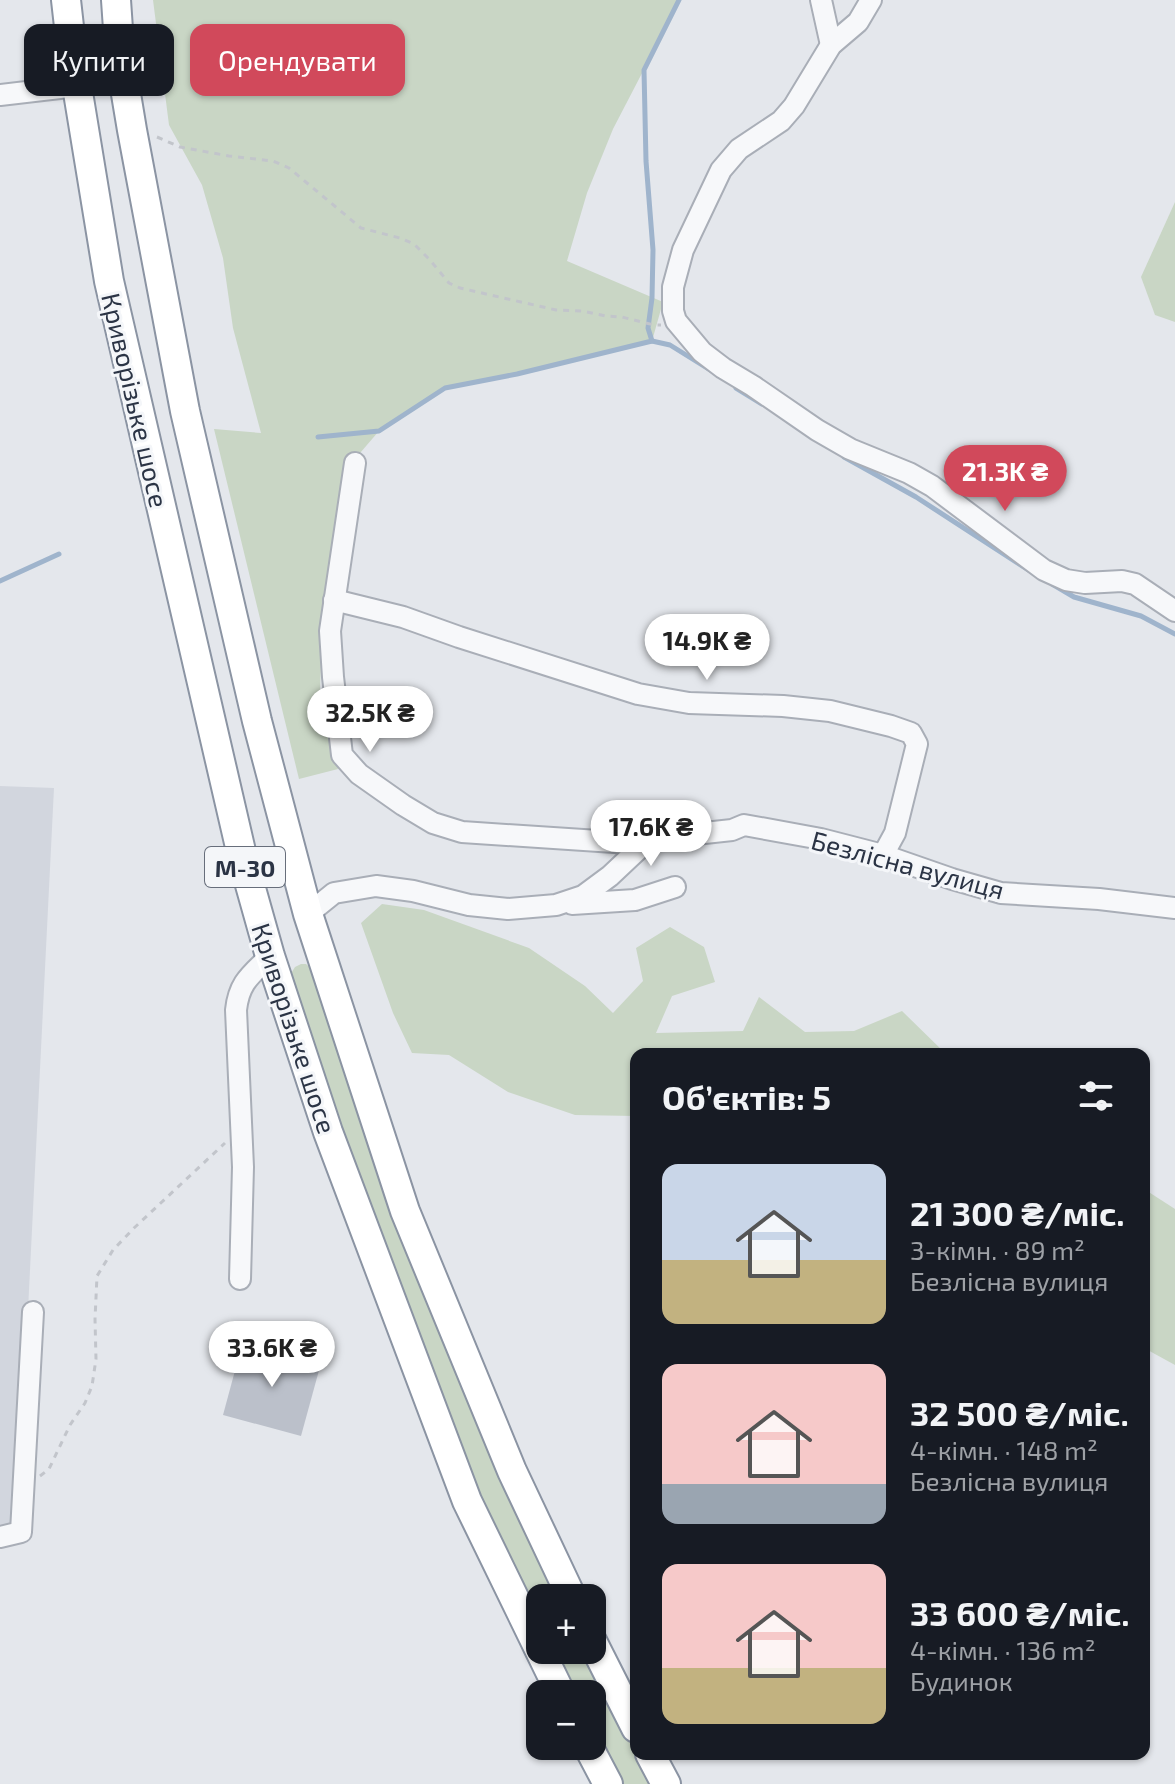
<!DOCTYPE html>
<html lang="uk">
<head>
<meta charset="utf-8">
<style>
	body { margin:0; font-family:"Exo 2",sans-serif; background:#242831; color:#f1f3f6; height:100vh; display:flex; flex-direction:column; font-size:30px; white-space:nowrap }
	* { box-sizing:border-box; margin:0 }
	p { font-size:26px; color:#9ea1a6 }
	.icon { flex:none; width:44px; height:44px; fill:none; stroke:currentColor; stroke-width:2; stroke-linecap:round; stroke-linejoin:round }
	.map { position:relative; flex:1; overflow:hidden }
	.drawer { position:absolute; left:630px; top:1048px; width:520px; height:712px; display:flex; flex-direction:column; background:#171b24; border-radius:16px; box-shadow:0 2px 6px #0004 }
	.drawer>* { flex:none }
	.top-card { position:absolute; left:24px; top:24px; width:486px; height:72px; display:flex; gap:16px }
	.fabs { position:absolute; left:526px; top:1584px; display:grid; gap:16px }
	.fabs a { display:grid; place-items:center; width:80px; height:80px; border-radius:16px; background:#171b24; box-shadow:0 2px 6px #0004; font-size:40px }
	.price { position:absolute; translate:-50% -68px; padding:0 18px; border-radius:28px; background:#fff; color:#222; font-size:26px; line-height:52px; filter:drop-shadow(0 2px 4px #0008) }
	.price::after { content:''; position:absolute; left:50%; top:48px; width:24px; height:18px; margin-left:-12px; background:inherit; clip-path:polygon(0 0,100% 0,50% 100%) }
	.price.selected { background:#d1495b; color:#fff }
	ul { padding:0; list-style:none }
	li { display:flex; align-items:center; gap:24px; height:200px; padding:0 32px }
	li span { display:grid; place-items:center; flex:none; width:224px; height:160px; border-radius:16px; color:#555 }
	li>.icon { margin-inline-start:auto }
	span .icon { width:96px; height:96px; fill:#fffc; stroke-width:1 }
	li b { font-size:34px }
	h2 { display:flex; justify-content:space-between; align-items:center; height:96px; padding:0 32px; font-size:34px }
	.pill { padding:0 28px; border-radius:16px; background:#171b24; box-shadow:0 2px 6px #0004; font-size:28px; line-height:72px }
	.pill.selected { background:#d1495b; color:#fff }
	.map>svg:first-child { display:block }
	.built { fill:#d2d6de }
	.green { fill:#c9d6c5 }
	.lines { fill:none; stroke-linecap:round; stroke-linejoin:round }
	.stream { stroke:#9fb4cc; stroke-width:5 }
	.building { fill:#bbc0ca }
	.minor-casing { stroke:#a9aeb7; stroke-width:24 }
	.highway-casing { stroke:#8b94a3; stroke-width:32 }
	.path { stroke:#c2c5cb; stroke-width:3; stroke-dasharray:6 6; stroke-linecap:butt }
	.minor { stroke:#f7f8fa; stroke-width:20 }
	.highway { stroke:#fff; stroke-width:28 }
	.labels { text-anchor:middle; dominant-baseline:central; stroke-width:6; stroke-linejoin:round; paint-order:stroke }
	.shield { fill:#f4f6f9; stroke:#676e7b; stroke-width:2 }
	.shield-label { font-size:24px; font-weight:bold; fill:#2b3445 }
	.street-label { font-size:26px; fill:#2b3445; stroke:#f4f6f9 }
</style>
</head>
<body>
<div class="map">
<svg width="1175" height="1784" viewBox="0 0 1175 1784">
	<rect width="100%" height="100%" fill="#e4e7ec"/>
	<!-- built -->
	<path class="built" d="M0,786L54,788L17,1531L0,1530Z"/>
	<!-- green -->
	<g class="green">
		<path d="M153,0H680L613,129L587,193L567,261L663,302L652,341L517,374L445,388L379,431L348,467L324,594L320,689L338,769L299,779L214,429L261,433L233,328L223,258L202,185L169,125Z"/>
		<path d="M1175,202V322L1155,315L1141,277Z"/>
		<path d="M382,904L424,910L529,948L585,986L613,1013L643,981L636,948L670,927L704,947L715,982L672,996L656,1033L743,1031L759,997L805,1032L854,1031L902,1011L946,1054H636V1116L575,1115L508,1092L449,1055L412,1053L393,1013L361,923Z"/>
		<path d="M301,964H306L313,970L561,1598H540V1625L469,1471L332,1124L290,975L295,967Z"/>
		<path d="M1144,1189L1175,1209V1365L1144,1348Z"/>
		<path d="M552,1650H586L636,1747V1754H639L655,1784H621L592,1730V1694H573Z"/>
	</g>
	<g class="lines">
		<!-- stream -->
		<g class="stream">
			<path d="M652,341L670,345L715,373"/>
			<path d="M736,388L762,404"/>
			<path d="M318,437L379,431L445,388L517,374L652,341L648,328L652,298L653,250L646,161L644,70L679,0"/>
			<path d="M844,457L916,497L1030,571"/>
			<path d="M0,581L59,554"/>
			<path d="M1052,584L1074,597L1141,616L1175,634"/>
		</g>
	</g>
	<!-- building -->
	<path class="building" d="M243,1341L321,1363L301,1436L223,1415Z"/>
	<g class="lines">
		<!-- minor casing -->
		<g class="minor-casing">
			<g id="minor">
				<path d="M821,0L831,45"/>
				<path d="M871,0L858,22L831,45L794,106L781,121L739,149L721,170L683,250L673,287V311L676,321L702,352L723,368L753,386L817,430L850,449L909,473L932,486L1044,570L1066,580L1085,583L1122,581L1135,584L1175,611"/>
				<path d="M0,95L77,86"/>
				<path d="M355,463L330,631L333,677L342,755L359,774L403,805L433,823L462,832L644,844"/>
				<path d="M334,600L403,617L459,637L638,694L689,703L783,706L830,711L891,726L911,733L917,744L895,833L883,855"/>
				<path d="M572,904L635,900L675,887"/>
				<path d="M308,914L334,893L376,886L413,891L469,905L508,909L556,905L583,896L610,876L644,844L659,838L732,830L744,825L821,839L883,855L952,879L1001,893L1099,899L1175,908"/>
				<path d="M240,1279L243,1167L236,1010C239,982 251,975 270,956"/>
				<path d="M0,1537L21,1532L33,1312"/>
			</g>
		</g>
		<!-- highway casing -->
		<g class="highway-casing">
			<g id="highway">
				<path d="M66,0L73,62L109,281L243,860L270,956L328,1132L467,1501L561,1694"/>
				<path d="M116,0L120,58L132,130L185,411L257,721L308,914L405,1211L512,1471L572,1598"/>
				<path d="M592,1641L636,1728"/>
				<path d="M588,1746L608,1784"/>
				<path d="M650,1754L666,1784"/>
			</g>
		</g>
		<!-- path -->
		<g class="path">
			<path d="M157,137L180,147L229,156L273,161L289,168L361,228L400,238L414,244L430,260L449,283L460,288L556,310L582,311L606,316L622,317L654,325H661"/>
			<path d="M40,1476L49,1469L70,1425L85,1403L92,1386L96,1359L95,1319L97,1276L113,1250L134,1228L225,1143"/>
		</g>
		<!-- minor -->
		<use href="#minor" class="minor"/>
		<!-- highway -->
		<use href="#highway" class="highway"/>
	</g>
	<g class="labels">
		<!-- shield labels -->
		<rect class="shield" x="205" y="847" width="80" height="40" rx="6"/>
		<g class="shield-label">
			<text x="245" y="867">М-30</text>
		</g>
		<!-- street labels -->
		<g class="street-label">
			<text transform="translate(136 400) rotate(77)">Криворізьке шосе</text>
			<text transform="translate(908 864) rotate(15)">Безлісна вулиця</text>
			<text transform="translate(295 1028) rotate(72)">Криворізьке шосе</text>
		</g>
	</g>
</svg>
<div class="fabs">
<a>+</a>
<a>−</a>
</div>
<b class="price selected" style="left:1005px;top:513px">21.3K ₴</b>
<b class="price" style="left:707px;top:682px">14.9K ₴</b>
<b class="price" style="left:370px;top:754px">32.5K ₴</b>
<b class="price" style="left:651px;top:868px">17.6K ₴</b>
<b class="price" style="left:272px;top:1389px">33.6K ₴</b>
<div class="top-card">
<a class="pill">Купити</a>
<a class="pill selected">Орендувати</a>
</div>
<section class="drawer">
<h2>Об’єктів: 5<svg class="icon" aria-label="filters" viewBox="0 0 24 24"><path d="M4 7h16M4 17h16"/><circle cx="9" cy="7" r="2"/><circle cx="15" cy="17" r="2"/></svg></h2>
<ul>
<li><span style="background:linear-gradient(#c9d6e8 60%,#c2b280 0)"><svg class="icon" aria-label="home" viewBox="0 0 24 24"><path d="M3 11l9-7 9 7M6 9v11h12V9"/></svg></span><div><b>21 300 ₴/міс.</b><p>3-кімн. · 89 m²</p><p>Безлісна вулиця</p></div></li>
<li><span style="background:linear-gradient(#f6c9c9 75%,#9aa5b1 0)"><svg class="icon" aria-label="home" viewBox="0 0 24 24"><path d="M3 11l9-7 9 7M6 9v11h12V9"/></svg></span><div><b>32 500 ₴/міс.</b><p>4-кімн. · 148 m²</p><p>Безлісна вулиця</p></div></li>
<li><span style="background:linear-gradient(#f6c9c9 65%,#c2b280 0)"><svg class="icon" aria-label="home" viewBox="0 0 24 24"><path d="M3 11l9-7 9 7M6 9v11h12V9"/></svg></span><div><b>33 600 ₴/міс.</b><p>4-кімн. · 136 m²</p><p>Будинок</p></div></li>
</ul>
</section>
</div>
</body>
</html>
